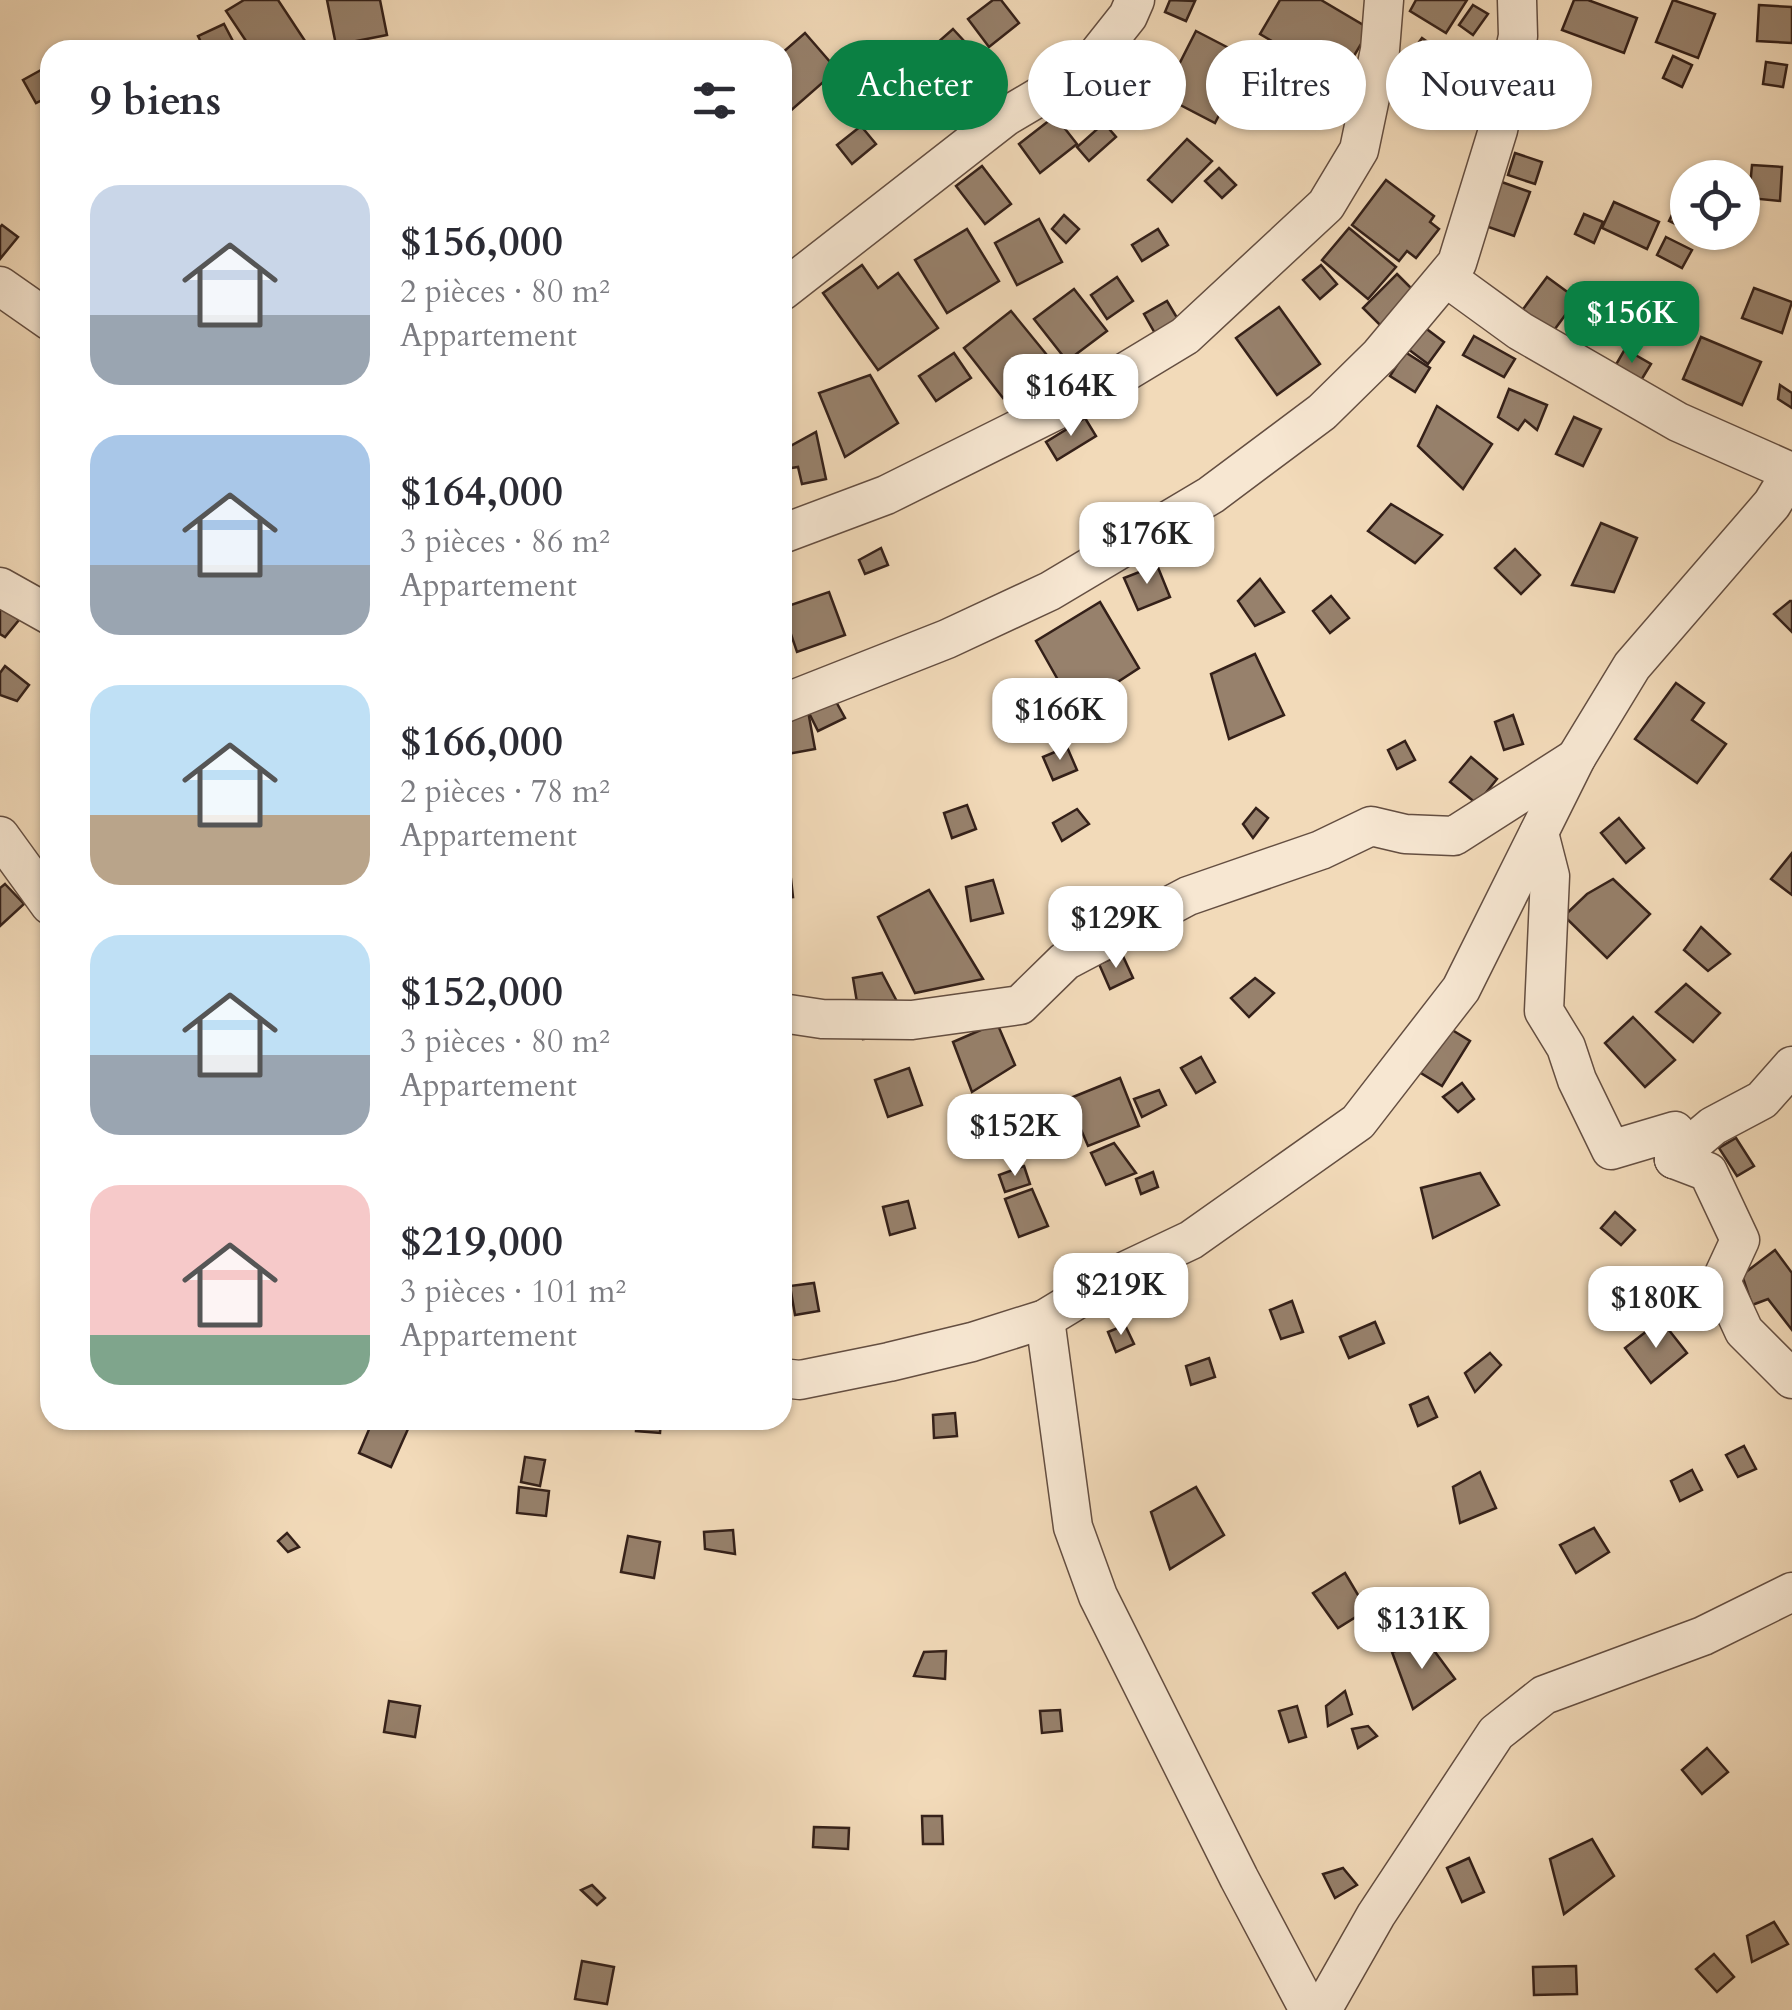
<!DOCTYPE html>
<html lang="fr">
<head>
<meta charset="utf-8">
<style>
	body { margin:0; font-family:Cardo,serif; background:#f2f2f3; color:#2b2b33; height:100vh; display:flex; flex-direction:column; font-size:38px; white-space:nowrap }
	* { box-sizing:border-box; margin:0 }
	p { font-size:32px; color:#7c7c81 }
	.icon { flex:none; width:55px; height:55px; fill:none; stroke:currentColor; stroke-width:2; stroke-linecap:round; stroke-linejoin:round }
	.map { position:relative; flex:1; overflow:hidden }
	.side { position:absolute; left:40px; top:40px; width:752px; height:1390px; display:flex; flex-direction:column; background:#fff; border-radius:30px; box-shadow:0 2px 8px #0004 }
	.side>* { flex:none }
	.banner { position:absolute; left:822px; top:40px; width:818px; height:90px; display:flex; gap:20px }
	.controls { position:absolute; left:1670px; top:160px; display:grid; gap:20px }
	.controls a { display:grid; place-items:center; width:90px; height:90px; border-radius:50%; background:#fff; box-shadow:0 2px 8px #0004; font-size:50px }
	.price { position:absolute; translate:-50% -85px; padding:0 22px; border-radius:20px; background:#fff; color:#222; font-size:32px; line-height:65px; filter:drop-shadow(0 2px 5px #0008) }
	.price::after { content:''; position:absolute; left:50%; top:60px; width:30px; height:22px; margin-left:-15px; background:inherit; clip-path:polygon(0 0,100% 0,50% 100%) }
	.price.active { background:#0b8043; color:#fff }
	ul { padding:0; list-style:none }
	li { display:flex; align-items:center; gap:30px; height:250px; padding:0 50px }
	li span { display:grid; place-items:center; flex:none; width:280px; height:200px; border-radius:30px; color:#555 }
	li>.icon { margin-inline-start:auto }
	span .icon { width:120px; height:120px; fill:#fffc; stroke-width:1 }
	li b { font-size:42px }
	h2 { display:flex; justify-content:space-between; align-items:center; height:120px; padding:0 50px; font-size:42px }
	.chip { padding:0 35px; border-radius:45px; background:#fff; box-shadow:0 2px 8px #0004; font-size:35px; line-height:90px }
	.chip.active { background:#0b8043; color:#fff }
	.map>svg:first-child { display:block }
	.building { fill:#97816c; stroke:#342019; stroke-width:2.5 }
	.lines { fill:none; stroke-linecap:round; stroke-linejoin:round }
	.minor-casing { stroke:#644e41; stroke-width:41 }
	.minor { stroke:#f7e7d2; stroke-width:38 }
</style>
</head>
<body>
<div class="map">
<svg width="1792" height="2010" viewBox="0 0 1792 2010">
	<rect width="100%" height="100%" fill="#f2dab9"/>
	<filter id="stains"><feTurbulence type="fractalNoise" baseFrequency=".002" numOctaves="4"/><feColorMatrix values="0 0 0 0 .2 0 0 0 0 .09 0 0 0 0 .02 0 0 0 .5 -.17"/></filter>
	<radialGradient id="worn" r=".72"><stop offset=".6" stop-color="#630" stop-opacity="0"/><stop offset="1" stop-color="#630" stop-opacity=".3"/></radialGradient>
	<!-- building -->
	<g class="building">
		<path d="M244,0H278L311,50H252L226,11Z"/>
		<path d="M327,0H380L387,35L336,45Z"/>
		<path d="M993,0H1001L1019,23L989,47L968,19Z"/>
		<path d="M1170,0L1195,1L1186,21L1165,12Z"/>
		<path d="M1280,0H1321L1370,29L1339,81L1260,34Z"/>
		<path d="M1416,0H1467L1446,33L1410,11Z"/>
		<path d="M1574,0H1588L1637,18L1624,53L1562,30Z"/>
		<path d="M1673,0L1715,14L1698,58L1656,42Z"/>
		<path d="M1473,5L1488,14L1473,35L1459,25Z"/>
		<path d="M1759,5L1792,7V43L1757,41Z"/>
		<path d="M224,24L236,47L205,50L198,36Z"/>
		<path d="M953,29L990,69L974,84L937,43Z"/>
		<path d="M1196,31L1248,58L1215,123L1163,96Z"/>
		<path d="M805,33L837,70L788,113L782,106V53Z"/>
		<path d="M1422,38L1462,66L1432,107L1392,79Z"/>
		<path d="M1282,52L1331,80L1310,115L1261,86Z"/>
		<path d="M1673,56L1692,65L1682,87L1663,78Z"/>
		<path d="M1766,62L1787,65L1783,87L1763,84Z"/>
		<path d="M50,65V96L36,103L23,80Z"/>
		<path d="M1131,67L1152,82L1141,99L1119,85Z"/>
		<path d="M1055,116L1077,144L1040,173L1019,144Z"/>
		<path d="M1104,123L1116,137L1089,161L1077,147Z"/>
		<path d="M861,126L876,144L852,164L837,145Z"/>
		<path d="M1187,139L1212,161L1172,202L1148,180Z"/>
		<path d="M1515,153L1542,162L1535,184L1508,175Z"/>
		<path d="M1752,165L1782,167L1780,201L1749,198Z"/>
		<path d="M982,166L1011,204L985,224L956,186Z"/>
		<path d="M1219,168L1236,185L1222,198L1205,181Z"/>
		<path d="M1386,180L1434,216L1430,222L1439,229L1416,258L1407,251L1399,261L1352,225Z"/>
		<path d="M1496,180L1530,192L1514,236L1480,224Z"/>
		<path d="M1688,182V230L1669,221Z"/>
		<path d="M1614,202L1659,222L1647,249L1602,228Z"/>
		<path d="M1584,214L1603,222L1594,243L1575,234Z"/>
		<path d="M1064,215L1079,229L1066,243L1052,229Z"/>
		<path d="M1039,219L1062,262L1017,285L995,243Z"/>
		<path d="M2,225L18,237L0,259V227Z"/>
		<path d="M1349,228L1396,267L1368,299L1322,260Z"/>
		<path d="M967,229L999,281L947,313L915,260Z"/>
		<path d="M1158,229L1168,245L1142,261L1132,245Z"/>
		<path d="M1666,237L1692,250L1682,268L1657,255Z"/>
		<path d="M862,265L878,288L898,273L938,328L878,370L823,293Z"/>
		<path d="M1321,265L1337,284L1320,299L1303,280Z"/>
		<path d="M1397,274L1417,294L1383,328L1363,308Z"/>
		<path d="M1117,277L1133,301L1107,319L1091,295Z"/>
		<path d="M1547,277L1577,299L1552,333L1521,312Z"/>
		<path d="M1754,288L1792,302L1782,333L1742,318Z"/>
		<path d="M1074,289L1107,331L1067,361L1034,319Z"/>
		<path d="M1645,294L1674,307L1660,335L1632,322Z"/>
		<path d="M1167,301L1179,321L1156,335L1144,314Z"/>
		<path d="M1279,307L1320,364L1277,395L1236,338Z"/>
		<path d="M1011,311L1051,360L1003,398L964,348Z"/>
		<path d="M1420,324L1444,342L1428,364L1404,346Z"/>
		<path d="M1474,336L1515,359L1504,377L1463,355Z"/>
		<path d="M1701,337L1761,362L1742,405L1683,379Z"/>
		<path d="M1625,349L1651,364L1640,382L1614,368Z"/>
		<path d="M1405,352L1430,368L1415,392L1390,376Z"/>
		<path d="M954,353L971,378L936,401L919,376Z"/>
		<path d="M870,375L898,423L845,457L819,393Z"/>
		<path d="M1780,385L1792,393V408L1778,399Z"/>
		<path d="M1509,389L1547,405L1537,430L1525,420L1518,430L1498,417Z"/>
		<path d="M1437,406L1492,444L1463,489L1418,446Z"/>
		<path d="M1574,417L1601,429L1583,466L1556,454Z"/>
		<path d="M1085,418L1096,436L1057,460L1046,442Z"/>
		<path d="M816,432L826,479L802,484L798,467L791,468L787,448Z"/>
		<path d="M1391,504L1442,535L1415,563L1368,531Z"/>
		<path d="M1601,523L1637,538L1614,592L1572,585Z"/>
		<path d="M881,548L888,565L865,574L859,560Z"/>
		<path d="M1515,549L1540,575L1521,594L1495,568Z"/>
		<path d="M1157,565L1170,597L1138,610L1124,578Z"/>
		<path d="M1260,579L1284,612L1255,626L1238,601Z"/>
		<path d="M829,592L845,635L797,652L782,608Z"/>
		<path d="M1331,596L1349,618L1330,633L1313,611Z"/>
		<path d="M1790,601H1792V632L1774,614Z"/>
		<path d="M1100,602L1139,668L1075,710L1036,641Z"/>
		<path d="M3,607L19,620L5,637L0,634V611Z"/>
		<path d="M1255,654L1284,715L1229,739L1211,674Z"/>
		<path d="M5,666L29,685L17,701L0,695V673Z"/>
		<path d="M1676,683L1704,703L1692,720L1726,744L1697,783L1635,739Z"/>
		<path d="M834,698L845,718L818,731L808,711Z"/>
		<path d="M808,711L815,749L782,755V726Z"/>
		<path d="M1513,715L1523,744L1504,750L1495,722Z"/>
		<path d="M1405,741L1415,760L1397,769L1388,750Z"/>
		<path d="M1067,747L1077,770L1053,780L1043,757Z"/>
		<path d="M1471,757L1497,779L1477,804L1450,782Z"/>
		<path d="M967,805L976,829L952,838L944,813Z"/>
		<path d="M1256,808L1268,818L1253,838L1243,824Z"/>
		<path d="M1077,809L1089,824L1062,841L1053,823Z"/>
		<path d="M1619,818L1644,848L1626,863L1601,833Z"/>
		<path d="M1792,853V895L1771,879Z"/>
		<path d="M782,879H791L793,897L782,898Z"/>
		<path d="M1613,879L1650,914L1607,958L1564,916L1587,894Z"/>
		<path d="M993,880L1003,913L971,921L966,887Z"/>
		<path d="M5,884L24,904L0,926V888Z"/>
		<path d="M929,890L983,979L915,993L878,917Z"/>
		<path d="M1701,927L1730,954L1708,971L1684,950Z"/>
		<path d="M1122,954L1133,978L1110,989L1099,964Z"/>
		<path d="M882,973L903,1013L893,1035L863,1039L853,978Z"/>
		<path d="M1255,978L1274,993L1249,1017L1231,998Z"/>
		<path d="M1686,984L1720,1013L1693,1042L1656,1012Z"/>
		<path d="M1633,1017L1675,1060L1645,1087L1605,1043Z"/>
		<path d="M997,1023L1015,1065L972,1092L953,1042Z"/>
		<path d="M1444,1025L1470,1041L1442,1086L1416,1070Z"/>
		<path d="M1201,1057L1215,1082L1196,1093L1181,1068Z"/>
		<path d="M909,1068L922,1105L888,1117L875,1080Z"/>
		<path d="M1120,1078L1139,1126L1088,1146L1068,1099Z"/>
		<path d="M1462,1083L1474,1099L1458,1112L1443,1097Z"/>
		<path d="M1159,1090L1166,1105L1142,1117L1134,1099Z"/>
		<path d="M1736,1138L1754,1166L1737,1176L1719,1148Z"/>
		<path d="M1114,1143L1136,1173L1106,1185L1091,1153Z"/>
		<path d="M1024,1166L1030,1184L1005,1192L999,1175Z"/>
		<path d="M1153,1172L1158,1187L1141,1194L1136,1179Z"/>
		<path d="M1480,1173L1499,1205L1433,1238L1421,1188Z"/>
		<path d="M1032,1189L1048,1226L1019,1237L1005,1199Z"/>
		<path d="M908,1201L915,1228L890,1235L883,1207Z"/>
		<path d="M1615,1212L1635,1230L1621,1245L1601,1228Z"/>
		<path d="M1775,1250L1792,1273V1330L1768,1299L1752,1305L1742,1275Z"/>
		<path d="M814,1283L819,1311L795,1315L790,1286Z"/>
		<path d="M1292,1301L1303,1332L1281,1339L1270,1310Z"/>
		<path d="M1661,1320L1687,1353L1651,1383L1625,1348Z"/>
		<path d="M1375,1322L1384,1343L1349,1358L1340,1337Z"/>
		<path d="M1125,1325L1134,1344L1116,1352L1108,1332Z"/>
		<path d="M1490,1353L1501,1365L1475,1392L1465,1373Z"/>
		<path d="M1209,1358L1215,1377L1191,1385L1186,1366Z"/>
		<path d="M1428,1397L1437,1417L1418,1426L1410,1405Z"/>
		<path d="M955,1413L957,1436L934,1438L933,1415Z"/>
		<path d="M373,1420H386L408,1429L391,1467L359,1453Z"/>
		<path d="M637,1420H661L660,1433L636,1431Z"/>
		<path d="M1744,1446L1756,1469L1738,1477L1726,1455Z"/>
		<path d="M525,1457L545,1460L540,1486L521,1482Z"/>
		<path d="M1692,1470L1702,1490L1680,1501L1671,1481Z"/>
		<path d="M1480,1472L1496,1508L1460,1523L1453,1487Z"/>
		<path d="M519,1487L549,1491L546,1516L517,1513Z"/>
		<path d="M1196,1487L1224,1535L1170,1569L1151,1512Z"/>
		<path d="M1594,1528L1609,1552L1576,1573L1560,1545Z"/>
		<path d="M733,1530L735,1554L705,1549L704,1532Z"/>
		<path d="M287,1533L299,1547L288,1552L278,1541Z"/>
		<path d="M628,1536L660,1542L654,1578L621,1572Z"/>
		<path d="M1345,1573L1367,1610L1338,1628L1313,1593Z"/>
		<path d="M1466,1608L1474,1629L1449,1638L1442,1617Z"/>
		<path d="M1427,1641L1455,1679L1413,1709L1392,1652Z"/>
		<path d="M946,1651L945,1679L914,1676L924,1652Z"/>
		<path d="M1345,1691L1352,1714L1328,1726L1326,1706Z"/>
		<path d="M389,1701L420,1706L415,1737L384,1732Z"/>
		<path d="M1297,1706L1306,1737L1289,1742L1279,1711Z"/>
		<path d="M1060,1710L1062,1731L1042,1733L1040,1711Z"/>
		<path d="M1368,1726L1377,1736L1358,1748L1352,1729Z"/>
		<path d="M1707,1748L1728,1772L1702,1794L1682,1770Z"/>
		<path d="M922,1816H942L943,1844H923Z"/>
		<path d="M814,1827L849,1828L848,1849L813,1847Z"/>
		<path d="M1592,1839L1614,1876L1564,1914L1550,1859Z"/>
		<path d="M1469,1858L1484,1892L1462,1902L1447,1868Z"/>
		<path d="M1343,1868L1357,1885L1335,1898L1323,1874Z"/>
		<path d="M592,1885L605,1898L597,1905L581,1890Z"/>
		<path d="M1774,1922L1788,1944L1752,1962L1747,1936Z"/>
		<path d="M1714,1954L1734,1977L1717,1992L1696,1969Z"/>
		<path d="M582,1961L614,1967L607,2004L575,1999Z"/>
		<path d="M1576,1966L1577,1994L1534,1995L1533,1967Z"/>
	</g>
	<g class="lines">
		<!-- minor casing -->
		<g class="minor-casing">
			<g id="minor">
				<path d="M1447,278L1520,331L1678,422L1791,472"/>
				<path d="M0,286L50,321"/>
				<path d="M782,291L1005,117L1086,69L1128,16L1135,0"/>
				<path d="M782,534L886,495L1089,394L1185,336L1326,205L1359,150L1380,50L1384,0"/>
				<path d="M0,587L50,615"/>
				<path d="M782,704L947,639L1050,591L1211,495L1322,412L1380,355L1457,263L1498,130L1518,36L1517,0"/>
				<path d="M1539,833L1550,876L1544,1011L1566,1047L1577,1080L1611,1150L1675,1131L1674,1159"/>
				<path d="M0,836L50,905"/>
				<path d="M782,1013L822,1019L912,1020L1020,1005L1065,961L1188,896L1321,850L1371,826L1405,834L1454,836L1576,758"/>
				<path d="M1674,1159L1708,1172L1740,1240L1721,1281L1744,1331L1792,1379"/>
				<path d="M1674,1159L1713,1126L1762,1100L1792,1066"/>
				<path d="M1045,1319L1073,1527L1098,1596L1239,1878L1309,2010"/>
				<path d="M782,1378L800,1380L889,1362L972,1342L1045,1319L1119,1274L1191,1240L1358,1122L1461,989L1576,758L1632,666L1772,504L1792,471"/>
				<path d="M1322,2010L1376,1915L1496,1733L1544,1695L1703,1636L1792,1592"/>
			</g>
		</g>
		<!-- minor -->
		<use href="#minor" class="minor"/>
	</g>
	<rect width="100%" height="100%" filter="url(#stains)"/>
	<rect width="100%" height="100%" fill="url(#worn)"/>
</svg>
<div class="controls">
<a><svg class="icon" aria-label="locate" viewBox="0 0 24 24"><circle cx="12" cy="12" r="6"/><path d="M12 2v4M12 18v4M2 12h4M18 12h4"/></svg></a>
</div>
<b class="price active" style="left:1632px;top:366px">$156K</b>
<b class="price" style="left:1071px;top:439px">$164K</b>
<b class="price" style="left:1147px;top:587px">$176K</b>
<b class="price" style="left:1060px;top:763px">$166K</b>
<b class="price" style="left:1116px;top:971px">$129K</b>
<b class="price" style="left:1015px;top:1179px">$152K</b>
<b class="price" style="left:1121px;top:1338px">$219K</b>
<b class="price" style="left:1656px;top:1351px">$180K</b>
<b class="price" style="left:1422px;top:1672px">$131K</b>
<div class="banner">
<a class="chip active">Acheter</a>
<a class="chip">Louer</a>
<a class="chip">Filtres</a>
<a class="chip">Nouveau</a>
</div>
<section class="side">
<h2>9 biens<svg class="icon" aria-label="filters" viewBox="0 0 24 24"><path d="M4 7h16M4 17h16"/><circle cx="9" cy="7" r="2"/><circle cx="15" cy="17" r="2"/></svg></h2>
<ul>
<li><span style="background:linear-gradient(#c9d6e8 65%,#9aa5b1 0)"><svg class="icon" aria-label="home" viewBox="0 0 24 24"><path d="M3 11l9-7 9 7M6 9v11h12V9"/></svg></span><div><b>$156,000</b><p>2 pièces · 80 m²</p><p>Appartement</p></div></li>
<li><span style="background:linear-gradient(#a9c7e8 65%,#9aa5b1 0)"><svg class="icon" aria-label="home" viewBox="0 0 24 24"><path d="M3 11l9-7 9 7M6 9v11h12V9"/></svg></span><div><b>$164,000</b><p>3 pièces · 86 m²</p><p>Appartement</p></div></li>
<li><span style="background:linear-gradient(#bfe0f5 65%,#b9a48a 0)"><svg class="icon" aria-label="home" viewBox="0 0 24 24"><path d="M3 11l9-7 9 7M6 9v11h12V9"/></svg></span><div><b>$166,000</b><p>2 pièces · 78 m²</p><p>Appartement</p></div></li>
<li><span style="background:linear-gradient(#bfe0f5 60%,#9aa5b1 0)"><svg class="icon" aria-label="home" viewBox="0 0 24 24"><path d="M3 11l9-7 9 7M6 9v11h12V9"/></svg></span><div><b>$152,000</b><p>3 pièces · 80 m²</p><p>Appartement</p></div></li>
<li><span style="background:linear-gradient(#f6c9c9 75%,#7fa58c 0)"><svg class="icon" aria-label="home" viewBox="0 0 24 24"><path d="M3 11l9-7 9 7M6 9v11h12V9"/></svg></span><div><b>$219,000</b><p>3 pièces · 101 m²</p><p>Appartement</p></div></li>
</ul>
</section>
</div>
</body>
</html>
